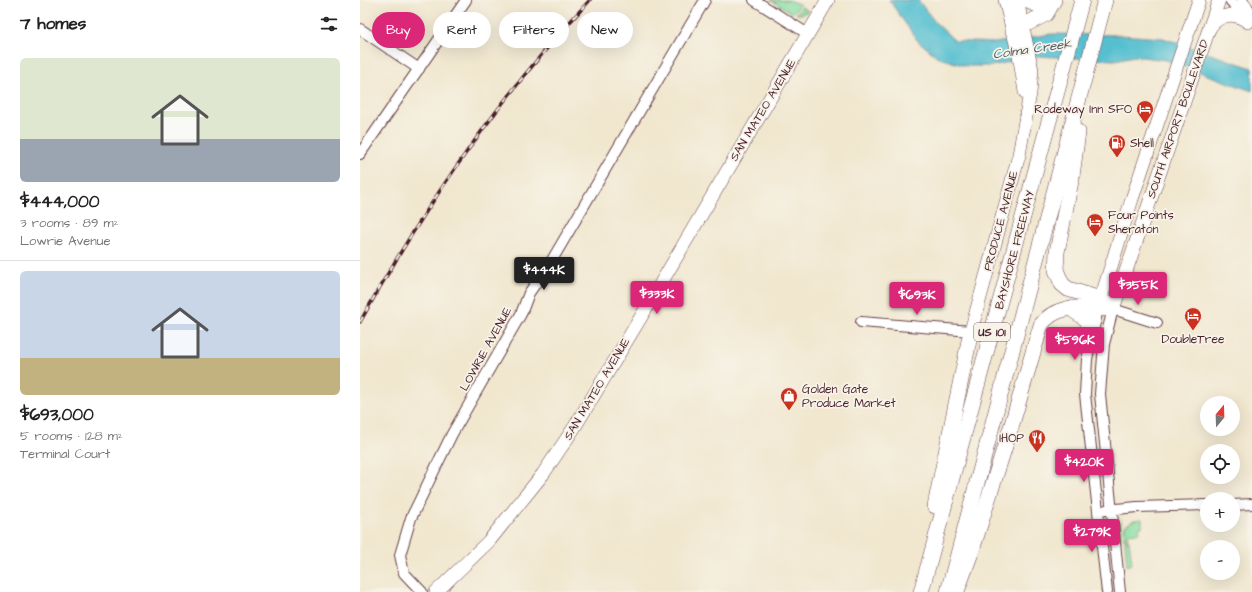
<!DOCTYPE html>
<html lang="en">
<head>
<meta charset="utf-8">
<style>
	body { margin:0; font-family:"Architects Daughter",sans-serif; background:#f6f6f6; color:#222; height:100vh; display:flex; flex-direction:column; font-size:15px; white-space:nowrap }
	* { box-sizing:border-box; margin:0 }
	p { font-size:13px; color:#767676 }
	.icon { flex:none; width:22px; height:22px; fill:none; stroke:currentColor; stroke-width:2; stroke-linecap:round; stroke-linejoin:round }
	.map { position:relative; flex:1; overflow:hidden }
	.details { display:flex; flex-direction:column; background:#fff; width:360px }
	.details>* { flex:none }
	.banner { position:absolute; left:12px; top:12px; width:380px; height:36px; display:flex; gap:8px }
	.needle { width:26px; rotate:19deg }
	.fabs { position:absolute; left:840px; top:396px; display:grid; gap:8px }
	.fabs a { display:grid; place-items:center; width:40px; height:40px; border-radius:50%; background:#fff; box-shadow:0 4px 16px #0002; font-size:20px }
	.price { position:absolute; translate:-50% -34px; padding:0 9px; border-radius:4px; background:#db2777; color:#fff; font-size:13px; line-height:26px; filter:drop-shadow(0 1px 2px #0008) }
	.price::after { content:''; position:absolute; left:50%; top:24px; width:12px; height:9px; margin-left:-6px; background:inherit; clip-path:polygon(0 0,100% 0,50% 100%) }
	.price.current { background:#222; color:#fff }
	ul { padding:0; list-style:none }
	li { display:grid; align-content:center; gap:8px; height:212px; padding:0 20px }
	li+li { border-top:1px solid #e0e0e0 }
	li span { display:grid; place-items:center; height:124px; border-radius:6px; color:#555 }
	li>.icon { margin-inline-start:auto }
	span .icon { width:72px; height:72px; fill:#fffc; stroke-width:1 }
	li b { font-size:17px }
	h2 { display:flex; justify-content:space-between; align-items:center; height:48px; padding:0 20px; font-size:17px }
	.tag { padding:0 14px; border-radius:18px; background:#fff; box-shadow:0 4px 16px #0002; font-size:14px; line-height:36px }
	.tag.current { background:#db2777; color:#fff }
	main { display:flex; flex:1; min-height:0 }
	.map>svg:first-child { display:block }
	.green { fill:#87dea2; stroke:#687e66 }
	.water { fill:#55bfd0; stroke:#506f7e }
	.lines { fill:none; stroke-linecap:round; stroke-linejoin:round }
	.minor-casing { stroke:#633d44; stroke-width:12 }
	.major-casing { stroke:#633d44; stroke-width:14 }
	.highway-casing { stroke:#633d44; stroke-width:16 }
	.minor { stroke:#fff; stroke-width:10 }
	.major { stroke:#fff; stroke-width:13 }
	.highway { stroke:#fff; stroke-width:15 }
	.rail-casing { stroke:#4a1f2b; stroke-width:3.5 }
	.rail { stroke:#f7f3e8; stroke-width:2; stroke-dasharray:6; stroke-linecap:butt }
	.labels { text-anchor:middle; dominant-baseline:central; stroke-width:3.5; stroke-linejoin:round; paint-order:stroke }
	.shield { fill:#f7f3e8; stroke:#7e5f64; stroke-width:1 }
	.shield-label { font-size:11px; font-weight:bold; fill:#4a1f2b }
	.poi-label { font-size:12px; fill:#4a1f2b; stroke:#f7f3e8; text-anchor:start }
	.street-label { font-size:12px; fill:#4a1f2b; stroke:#f7f3e8 }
	.water-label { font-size:13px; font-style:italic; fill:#4e5765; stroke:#f7f3e8 }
</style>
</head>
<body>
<main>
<section class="details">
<h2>7 homes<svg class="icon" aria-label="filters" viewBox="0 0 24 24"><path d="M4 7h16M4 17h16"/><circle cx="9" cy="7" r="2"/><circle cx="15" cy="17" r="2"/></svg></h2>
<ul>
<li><span style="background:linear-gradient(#dfe7d0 65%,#9aa5b1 0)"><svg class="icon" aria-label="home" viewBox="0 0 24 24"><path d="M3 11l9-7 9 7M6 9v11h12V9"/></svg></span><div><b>$444,000</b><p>3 rooms · 89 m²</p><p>Lowrie Avenue</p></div></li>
<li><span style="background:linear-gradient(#c9d6e8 70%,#c2b280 0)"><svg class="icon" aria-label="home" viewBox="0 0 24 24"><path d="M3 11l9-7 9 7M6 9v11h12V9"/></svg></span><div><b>$693,000</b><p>5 rooms · 128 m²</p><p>Terminal Court</p></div></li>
</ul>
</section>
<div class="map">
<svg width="892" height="592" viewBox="0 0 892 592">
	<rect width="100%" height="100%" fill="#f7f3e8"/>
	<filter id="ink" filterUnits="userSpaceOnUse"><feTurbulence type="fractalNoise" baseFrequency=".025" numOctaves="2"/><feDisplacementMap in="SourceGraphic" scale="8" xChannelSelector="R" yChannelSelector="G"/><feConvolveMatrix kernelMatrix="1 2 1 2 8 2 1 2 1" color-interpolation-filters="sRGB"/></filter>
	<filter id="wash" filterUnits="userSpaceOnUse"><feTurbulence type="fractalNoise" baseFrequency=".012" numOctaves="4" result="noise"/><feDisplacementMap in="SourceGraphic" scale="16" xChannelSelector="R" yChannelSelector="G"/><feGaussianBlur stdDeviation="0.9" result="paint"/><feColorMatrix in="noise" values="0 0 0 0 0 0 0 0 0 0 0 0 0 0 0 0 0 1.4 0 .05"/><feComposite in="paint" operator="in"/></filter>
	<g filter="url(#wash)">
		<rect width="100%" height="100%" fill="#f1e7cf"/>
		<!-- green -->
		<g class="green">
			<path d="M411,0H429L441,5L432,13Z"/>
			<path d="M442,7L448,11L442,14H436Z"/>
			<path d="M782,519V527L779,528V533L767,534L768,539H764L765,526L774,520Z"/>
			<path d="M769,540L772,564L767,566L765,541Z"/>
		</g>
		<!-- water -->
		<path class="water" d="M529,0H558L575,22L595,41L635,43L691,34L759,35L803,38L892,68V91L806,60L774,56L755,60L676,56L631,66H606L579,58L557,40Z"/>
	</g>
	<g filter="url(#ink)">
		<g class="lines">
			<!-- minor casing -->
			<g class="minor-casing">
				<g id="minor">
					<path d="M394,0L448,34"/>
					<path d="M870,0L887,20"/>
					<path d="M882,0L892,14"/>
					<path d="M0,29L59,69"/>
					<path d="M0,154L106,0"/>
					<path d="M738,309L727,359L725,394L747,592"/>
					<path d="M501,322L611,331"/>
					<path d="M873,505L892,504"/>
					<path d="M746,510L777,507L847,505"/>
					<path d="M62,592L44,573L40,555L51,518L92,434L161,314L169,293L192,260L345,0"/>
					<path d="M760,592L740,394L744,344L753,309L797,323"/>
				</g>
			</g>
			<!-- major casing -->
			<g class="major-casing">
				<g id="major">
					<path d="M645,0L660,60L665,92"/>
					<path d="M850,27C861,13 874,12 888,22"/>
					<path d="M738,308L772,199L839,0"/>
					<path d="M753,309L859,0"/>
					<path d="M611,331L659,155L670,93L672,70L657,0"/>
					<path d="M76,592L129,541L183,474L214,428L281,317L468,0"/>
				</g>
			</g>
			<!-- highway casing -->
			<g class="highway-casing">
				<g id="highway">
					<path d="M665,0L678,5L692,0"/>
					<path d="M653,31L686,14L694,0"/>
					<path d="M718,132L712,176L697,252L696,270L702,284L708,289L740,299L753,309"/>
					<path d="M710,308L726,319L732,330"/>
					<path d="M575,506L611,331"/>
					<path d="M597,591L612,550L652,424L681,325C698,301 727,309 753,309"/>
					<path d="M561,592L722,0"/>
					<path d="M588,592L745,0"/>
				</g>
			</g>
			<!-- minor -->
			<use href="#minor" class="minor"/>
			<!-- major -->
			<use href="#major" class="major"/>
			<!-- highway -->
			<use href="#highway" class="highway"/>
			<!-- rail casing -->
			<g class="rail-casing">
				<path id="rail" d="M0,322C64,207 140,96 230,0"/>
			</g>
			<!-- rail -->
			<use href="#rail" class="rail"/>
		</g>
	</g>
	<!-- icons -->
	<defs>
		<g id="hotel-pin" transform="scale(0.9)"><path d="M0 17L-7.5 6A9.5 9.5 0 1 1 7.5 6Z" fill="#c8321e" stroke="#f7f3e8"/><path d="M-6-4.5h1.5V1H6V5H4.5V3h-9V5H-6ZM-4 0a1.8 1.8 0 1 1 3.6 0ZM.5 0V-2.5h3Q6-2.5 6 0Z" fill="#fff"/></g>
		<g id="fuel-pin" transform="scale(0.9)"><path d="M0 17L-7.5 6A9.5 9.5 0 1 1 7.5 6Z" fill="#c8321e" stroke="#f7f3e8"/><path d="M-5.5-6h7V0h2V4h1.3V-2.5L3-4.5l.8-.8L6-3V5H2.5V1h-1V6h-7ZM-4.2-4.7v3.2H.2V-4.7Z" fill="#fff"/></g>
		<g id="shop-pin" transform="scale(0.9)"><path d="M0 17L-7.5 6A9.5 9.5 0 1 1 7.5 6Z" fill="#c8321e" stroke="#f7f3e8"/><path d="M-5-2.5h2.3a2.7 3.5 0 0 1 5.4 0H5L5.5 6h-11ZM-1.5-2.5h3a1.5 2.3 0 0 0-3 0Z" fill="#fff"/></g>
		<g id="restaurant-pin" transform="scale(0.9)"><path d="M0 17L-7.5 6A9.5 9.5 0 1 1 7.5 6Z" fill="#c8321e" stroke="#f7f3e8"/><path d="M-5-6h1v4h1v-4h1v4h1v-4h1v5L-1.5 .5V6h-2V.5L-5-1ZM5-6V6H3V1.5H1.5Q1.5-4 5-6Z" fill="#fff"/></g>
	</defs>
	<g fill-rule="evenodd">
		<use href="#hotel-pin" x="785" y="109"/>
		<use href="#fuel-pin" x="757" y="143"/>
		<use href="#hotel-pin" x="735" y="222"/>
		<use href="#hotel-pin" x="833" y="316"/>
		<use href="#shop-pin" x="429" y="396"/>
		<use href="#restaurant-pin" x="677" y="438"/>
	</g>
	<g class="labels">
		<!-- shield labels -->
		<rect class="shield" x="614" y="323" width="36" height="18" rx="3"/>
		<g class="shield-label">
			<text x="632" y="332">US 101</text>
		</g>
		<!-- poi labels -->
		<g class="poi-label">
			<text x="772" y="109" text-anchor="end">Rodeway Inn SFO</text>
			<text x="770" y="143">Shell</text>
			<text x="748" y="215">Four Points<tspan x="748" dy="14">Sheraton</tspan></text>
			<text x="833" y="339" text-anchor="middle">DoubleTree</text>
			<text x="442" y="389">Golden Gate<tspan x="442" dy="14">Produce Market</tspan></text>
			<text x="664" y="438" text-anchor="end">IHOP</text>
		</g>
		<!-- street labels -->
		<g class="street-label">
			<text transform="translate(403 110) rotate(-59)">SAN MATEO AVENUE</text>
			<text transform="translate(818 119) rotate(-71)">SOUTH AIRPORT BOULEVARD</text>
			<text transform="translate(641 221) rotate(-75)">PRODUCE AVENUE</text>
			<text transform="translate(655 250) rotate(-75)">BAYSHORE FREEWAY</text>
			<text transform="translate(126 349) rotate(-61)">LOWRIE AVENUE</text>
			<text transform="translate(237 389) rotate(-59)">SAN MATEO AVENUE</text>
		</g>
		<!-- water labels -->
		<g class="water-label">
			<text transform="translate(672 49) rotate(-8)">Colma Creek</text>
		</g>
	</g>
</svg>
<div class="fabs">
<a><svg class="needle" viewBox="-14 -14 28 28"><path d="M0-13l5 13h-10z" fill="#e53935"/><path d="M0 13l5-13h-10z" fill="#767676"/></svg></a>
<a><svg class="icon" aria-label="locate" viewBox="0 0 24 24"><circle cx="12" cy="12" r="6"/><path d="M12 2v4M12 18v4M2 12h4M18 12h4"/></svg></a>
<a>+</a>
<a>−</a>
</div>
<b class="price current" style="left:184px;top:291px">$444K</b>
<b class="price" style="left:778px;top:306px">$355K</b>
<b class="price" style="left:297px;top:315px">$333K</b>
<b class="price" style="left:557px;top:316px">$693K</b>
<b class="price" style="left:715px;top:361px">$596K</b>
<b class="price" style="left:724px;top:483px">$420K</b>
<b class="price" style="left:732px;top:553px">$279K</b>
<div class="banner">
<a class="tag current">Buy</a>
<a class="tag">Rent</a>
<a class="tag">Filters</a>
<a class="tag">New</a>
</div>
</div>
</main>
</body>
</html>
